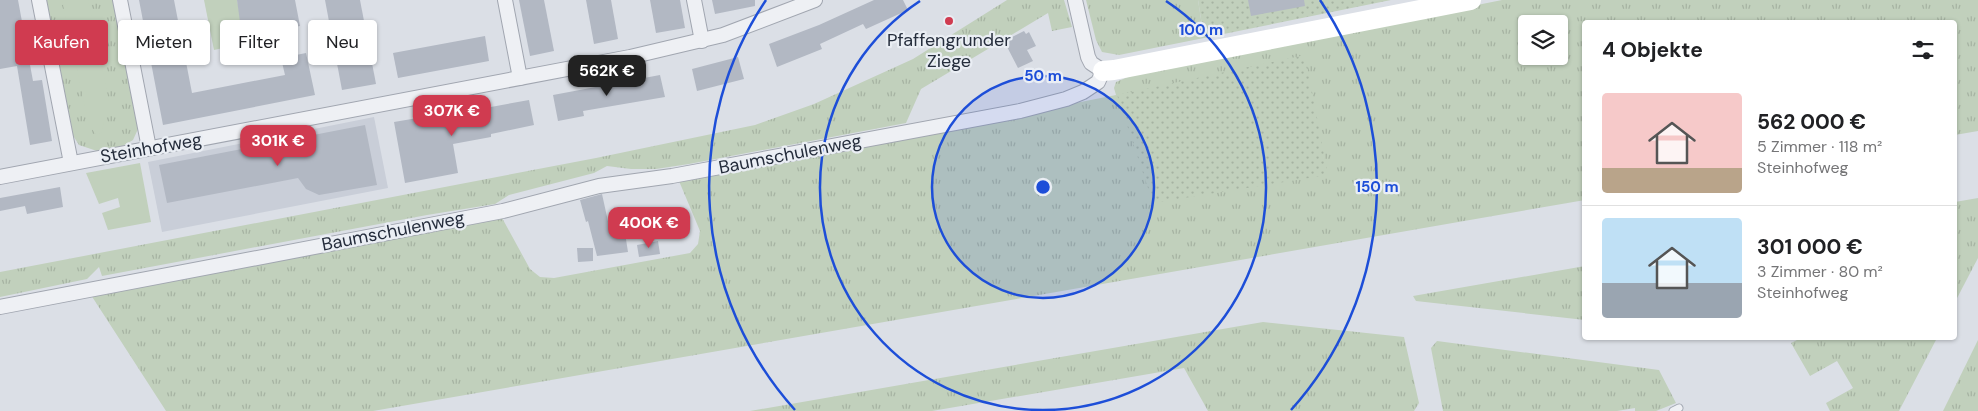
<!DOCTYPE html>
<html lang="de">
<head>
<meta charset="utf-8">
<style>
	body { margin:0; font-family:"DM Sans",sans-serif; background:#f6f6f6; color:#202124; height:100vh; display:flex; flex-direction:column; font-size:19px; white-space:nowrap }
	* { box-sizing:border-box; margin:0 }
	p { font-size:16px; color:#757577 }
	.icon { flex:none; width:28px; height:28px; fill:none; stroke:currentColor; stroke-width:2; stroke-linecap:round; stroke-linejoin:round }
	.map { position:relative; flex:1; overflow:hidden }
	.drawer { position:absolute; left:1582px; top:20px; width:375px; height:320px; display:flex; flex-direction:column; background:#fff; border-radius:5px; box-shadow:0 1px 4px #0004 }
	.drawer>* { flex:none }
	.guide { position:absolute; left:15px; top:20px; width:475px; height:45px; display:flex; gap:10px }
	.tools { position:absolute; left:1518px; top:15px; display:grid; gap:10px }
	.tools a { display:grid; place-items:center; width:50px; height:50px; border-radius:5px; background:#fff; box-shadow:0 1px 4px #0004; font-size:25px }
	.price { position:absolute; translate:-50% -42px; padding:0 11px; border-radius:10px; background:#d03b50; color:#fff; font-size:16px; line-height:32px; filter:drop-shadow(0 1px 2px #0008) }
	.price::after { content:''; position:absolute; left:50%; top:30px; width:15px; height:11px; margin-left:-8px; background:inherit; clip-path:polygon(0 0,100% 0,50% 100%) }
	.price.on { background:#222; color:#fff }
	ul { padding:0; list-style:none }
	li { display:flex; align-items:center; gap:15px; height:125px; padding:0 20px }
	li+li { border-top:1px solid #e0e0e0 }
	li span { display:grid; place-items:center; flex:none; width:140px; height:100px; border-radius:5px; color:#555 }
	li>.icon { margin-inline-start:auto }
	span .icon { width:60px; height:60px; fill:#fffc; stroke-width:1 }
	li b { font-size:21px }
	h2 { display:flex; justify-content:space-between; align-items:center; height:60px; padding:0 20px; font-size:21px }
	.tag { padding:0 18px; border-radius:5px; background:#fff; box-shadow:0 1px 4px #0004; font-size:18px; line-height:45px }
	.tag.on { background:#d03b50; color:#fff }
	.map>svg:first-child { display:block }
	.built { fill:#c9ced8 }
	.grass { fill:url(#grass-tufts); fill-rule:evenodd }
	.park { fill:#c1d0bc }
	.garden { fill:url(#garden-dots) }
	.building { fill:#b2b8c3 }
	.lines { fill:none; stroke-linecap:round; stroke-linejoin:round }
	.lane-casing { stroke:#a1a6b0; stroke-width:9 }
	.street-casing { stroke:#a1a6b0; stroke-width:16 }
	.lane { stroke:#eef0f4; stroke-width:7 }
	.street { stroke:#eef0f4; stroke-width:14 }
	.secondary { stroke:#fff; stroke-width:20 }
	.ring { fill:none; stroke:#1d4ed8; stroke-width:2.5 }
	.poi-dot { fill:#d03b50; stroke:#eaeef4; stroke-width:2 }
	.labels { text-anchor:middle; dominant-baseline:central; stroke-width:4.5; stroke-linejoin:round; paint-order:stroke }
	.poi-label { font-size:18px; fill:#252d3c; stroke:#eaeef4 }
	.street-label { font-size:18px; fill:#252d3c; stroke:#eaeef4 }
	.centre { fill:#1d4ed8; stroke:#eaeef4; stroke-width:2.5 }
	.ring-label { font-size:15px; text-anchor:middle; font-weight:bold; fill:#1d4ed8; stroke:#eaeef4; stroke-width:4.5; stroke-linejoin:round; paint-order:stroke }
</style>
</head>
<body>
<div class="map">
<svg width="1978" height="411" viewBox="0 0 1978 411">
	<defs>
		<pattern id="grass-tufts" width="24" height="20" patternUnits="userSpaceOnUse" patternTransform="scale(1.25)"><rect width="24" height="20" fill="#c1d0bc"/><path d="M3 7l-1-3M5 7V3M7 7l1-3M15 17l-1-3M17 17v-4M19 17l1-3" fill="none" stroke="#a6b3a2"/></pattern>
		<pattern id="garden-dots" width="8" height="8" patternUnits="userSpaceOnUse" patternTransform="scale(1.25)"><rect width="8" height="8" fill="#c1d0bc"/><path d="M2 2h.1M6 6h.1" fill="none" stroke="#a6b3a2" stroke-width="1.8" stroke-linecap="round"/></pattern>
	</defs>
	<rect width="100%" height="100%" fill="#dbdfe6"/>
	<!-- built -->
	<path class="built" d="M374,117L388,188L162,232L148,162Z"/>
	<!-- grass -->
	<g class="grass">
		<path d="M45,0H113L138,129L133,140L119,148L97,151L79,145L72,134Z"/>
		<path d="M1007,0H1064L1072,27L1052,31L1048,13L921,89L906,123L689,164L656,169H631L607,166L594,173L509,195L495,204L427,215L102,276L99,267L87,279L0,297V272L596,158L755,125L814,104L913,59Z"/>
		<path d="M1086,0H1198L1204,38L1119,55L1102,52L1096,40Z"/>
		<path d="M1502,0H1978V131L1955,135V22H1585V200L373,411H166L91,295L501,216L530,269L540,277L554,278L690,253L698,244L700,231L679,181L1116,95L1114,88L1116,82L1135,74ZM1526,24H1559V56H1526Z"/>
		<path d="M1978,198V258L1955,302V202Z"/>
		<path d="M1585,266V320L1416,301L1413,296Z"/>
		<path d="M1263,322L1404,337L1419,403L1414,411H1208L1184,368L932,411H750Z"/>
		<path d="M1801,338H1937L1899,411H1830L1826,403L1853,388L1837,361L1810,376L1791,343Z"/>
		<path d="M1978,340V411H1943Z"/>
		<path d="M1437,341L1659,370L1676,403L1656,411H1635V408L1617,411H1443L1431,348Z"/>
	</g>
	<!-- park -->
	<g class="park">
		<path d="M62,0H88L109,102L101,133L97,136L89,125Z"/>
		<path d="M204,0H237L246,43L214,50Z"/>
		<path d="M140,163L151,222L108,230L102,213L120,207L118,198L99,204L86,173Z"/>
	</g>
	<!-- garden -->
	<g class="garden">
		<path d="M1198,0H1391L1204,38Z"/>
		<path d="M1305,55L1328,175L1153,203L1117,95Z"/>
	</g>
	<!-- building -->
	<g class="building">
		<path d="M0,0H18L33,81L42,80L52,141L30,145L17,66L0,69Z"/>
		<path d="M139,0H174L192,93L285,75L281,58L306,53L315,95L163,125Z"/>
		<path d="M237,0H295L300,26L271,32L269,25L241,29Z"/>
		<path d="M325,0H360L376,84L342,90Z"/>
		<path d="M519,0H544L554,51L530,56Z"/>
		<path d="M586,0H611L618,39L594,44Z"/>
		<path d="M650,0H680L685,28L656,33Z"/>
		<path d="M712,0H755V6L715,14Z"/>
		<path d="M874,0H903L908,10L866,29L863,24L820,44L822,49L777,67L769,44L819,25Z"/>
		<path d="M1248,0H1304L1305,6L1251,16Z"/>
		<path d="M1024,31L1026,34L1029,32L1036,46L1027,50L1033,61L1018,68L1004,41Z"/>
		<path d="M485,36L489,61L398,78L393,53Z"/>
		<path d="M738,57L744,79L697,91L692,69Z"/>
		<path d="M660,75L665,97L583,111L584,116L558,121L553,95Z"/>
		<path d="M529,100L534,125L491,134V137L453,144L458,173L405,183L394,122L447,113V115Z"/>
		<path d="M365,125L377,185L319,195L306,189L298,178L167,203L159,165Z"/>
		<path d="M60,187L63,207L27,214L25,206L0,211V198Z"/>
		<path d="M602,194L611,235L625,233L628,252L597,256L588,221L586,222L580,200Z"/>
		<path d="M658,241L660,254L639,257L637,245Z"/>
		<path d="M577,248H593V261L578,262Z"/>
	</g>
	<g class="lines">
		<!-- lane casing -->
		<g class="lane-casing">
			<path id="lane" d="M1673,411L1679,408"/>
		</g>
		<!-- street casing -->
		<g class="street-casing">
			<g id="street">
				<path d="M39,0L71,163"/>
				<path d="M120,0L149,148"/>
				<path d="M505,0L520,78"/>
				<path d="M694,0L702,41"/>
				<path d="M0,177L630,57L723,35L815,0"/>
				<path d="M0,307L503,211L599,186L672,176L1020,111L1066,99L1083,92L1098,82L1103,71L1091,63L1088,57L1075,0"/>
			</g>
		</g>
		<!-- lane -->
		<use href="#lane" class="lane"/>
		<!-- street -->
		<use href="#street" class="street"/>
		<!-- secondary -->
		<path class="secondary" d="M1103,71L1114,70L1471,0"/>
	</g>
	<!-- distance rings -->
	<circle cx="1043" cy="187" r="111" fill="#1d4ed8" fill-opacity=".12"/>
	<g class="ring">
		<circle cx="1043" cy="187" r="111"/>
		<path d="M1166 1A223 223 0 1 1 920 1"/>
		<path d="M795 410A334 334 0 0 1 766 0M1320 0A334 334 0 0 1 1291 410"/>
	</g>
	<!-- markers -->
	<circle class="poi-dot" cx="949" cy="21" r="5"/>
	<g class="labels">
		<!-- poi labels -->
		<g class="poi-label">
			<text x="949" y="40">Pfaffengrunder<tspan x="949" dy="21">Ziege</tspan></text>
		</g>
		<!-- street labels -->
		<g class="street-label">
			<text transform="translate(151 148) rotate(-10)">Steinhofweg</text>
			<text transform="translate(790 154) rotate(-11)">Baumschulenweg</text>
			<text transform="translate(393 231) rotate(-11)">Baumschulenweg</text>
		</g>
	</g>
	<circle cx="1043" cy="187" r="8" class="centre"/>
	<g class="ring-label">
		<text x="1201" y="35">100 m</text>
		<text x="1043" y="81">50 m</text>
		<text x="1377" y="192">150 m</text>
	</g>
</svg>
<div class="tools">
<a><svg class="icon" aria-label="layers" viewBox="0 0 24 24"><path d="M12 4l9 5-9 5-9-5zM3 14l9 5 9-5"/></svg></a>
</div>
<b class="price on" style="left:607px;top:97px">562K €</b>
<b class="price" style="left:452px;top:137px">307K €</b>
<b class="price" style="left:278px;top:167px">301K €</b>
<b class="price" style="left:649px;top:249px">400K €</b>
<div class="guide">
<a class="tag on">Kaufen</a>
<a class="tag">Mieten</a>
<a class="tag">Filter</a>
<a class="tag">Neu</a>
</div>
<section class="drawer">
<h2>4 Objekte<svg class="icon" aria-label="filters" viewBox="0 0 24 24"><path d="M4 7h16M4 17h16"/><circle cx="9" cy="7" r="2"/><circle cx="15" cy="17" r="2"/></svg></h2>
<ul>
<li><span style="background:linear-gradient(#f6c9c9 75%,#b9a48a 0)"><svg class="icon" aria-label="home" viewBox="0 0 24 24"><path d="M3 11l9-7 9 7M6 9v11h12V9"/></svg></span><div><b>562 000 €</b><p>5 Zimmer · 118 m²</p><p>Steinhofweg</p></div></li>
<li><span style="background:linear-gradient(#bfe0f5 65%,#9aa5b1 0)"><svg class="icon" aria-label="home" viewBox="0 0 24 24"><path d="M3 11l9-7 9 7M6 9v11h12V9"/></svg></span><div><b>301 000 €</b><p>3 Zimmer · 80 m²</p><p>Steinhofweg</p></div></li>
</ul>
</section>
</div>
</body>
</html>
